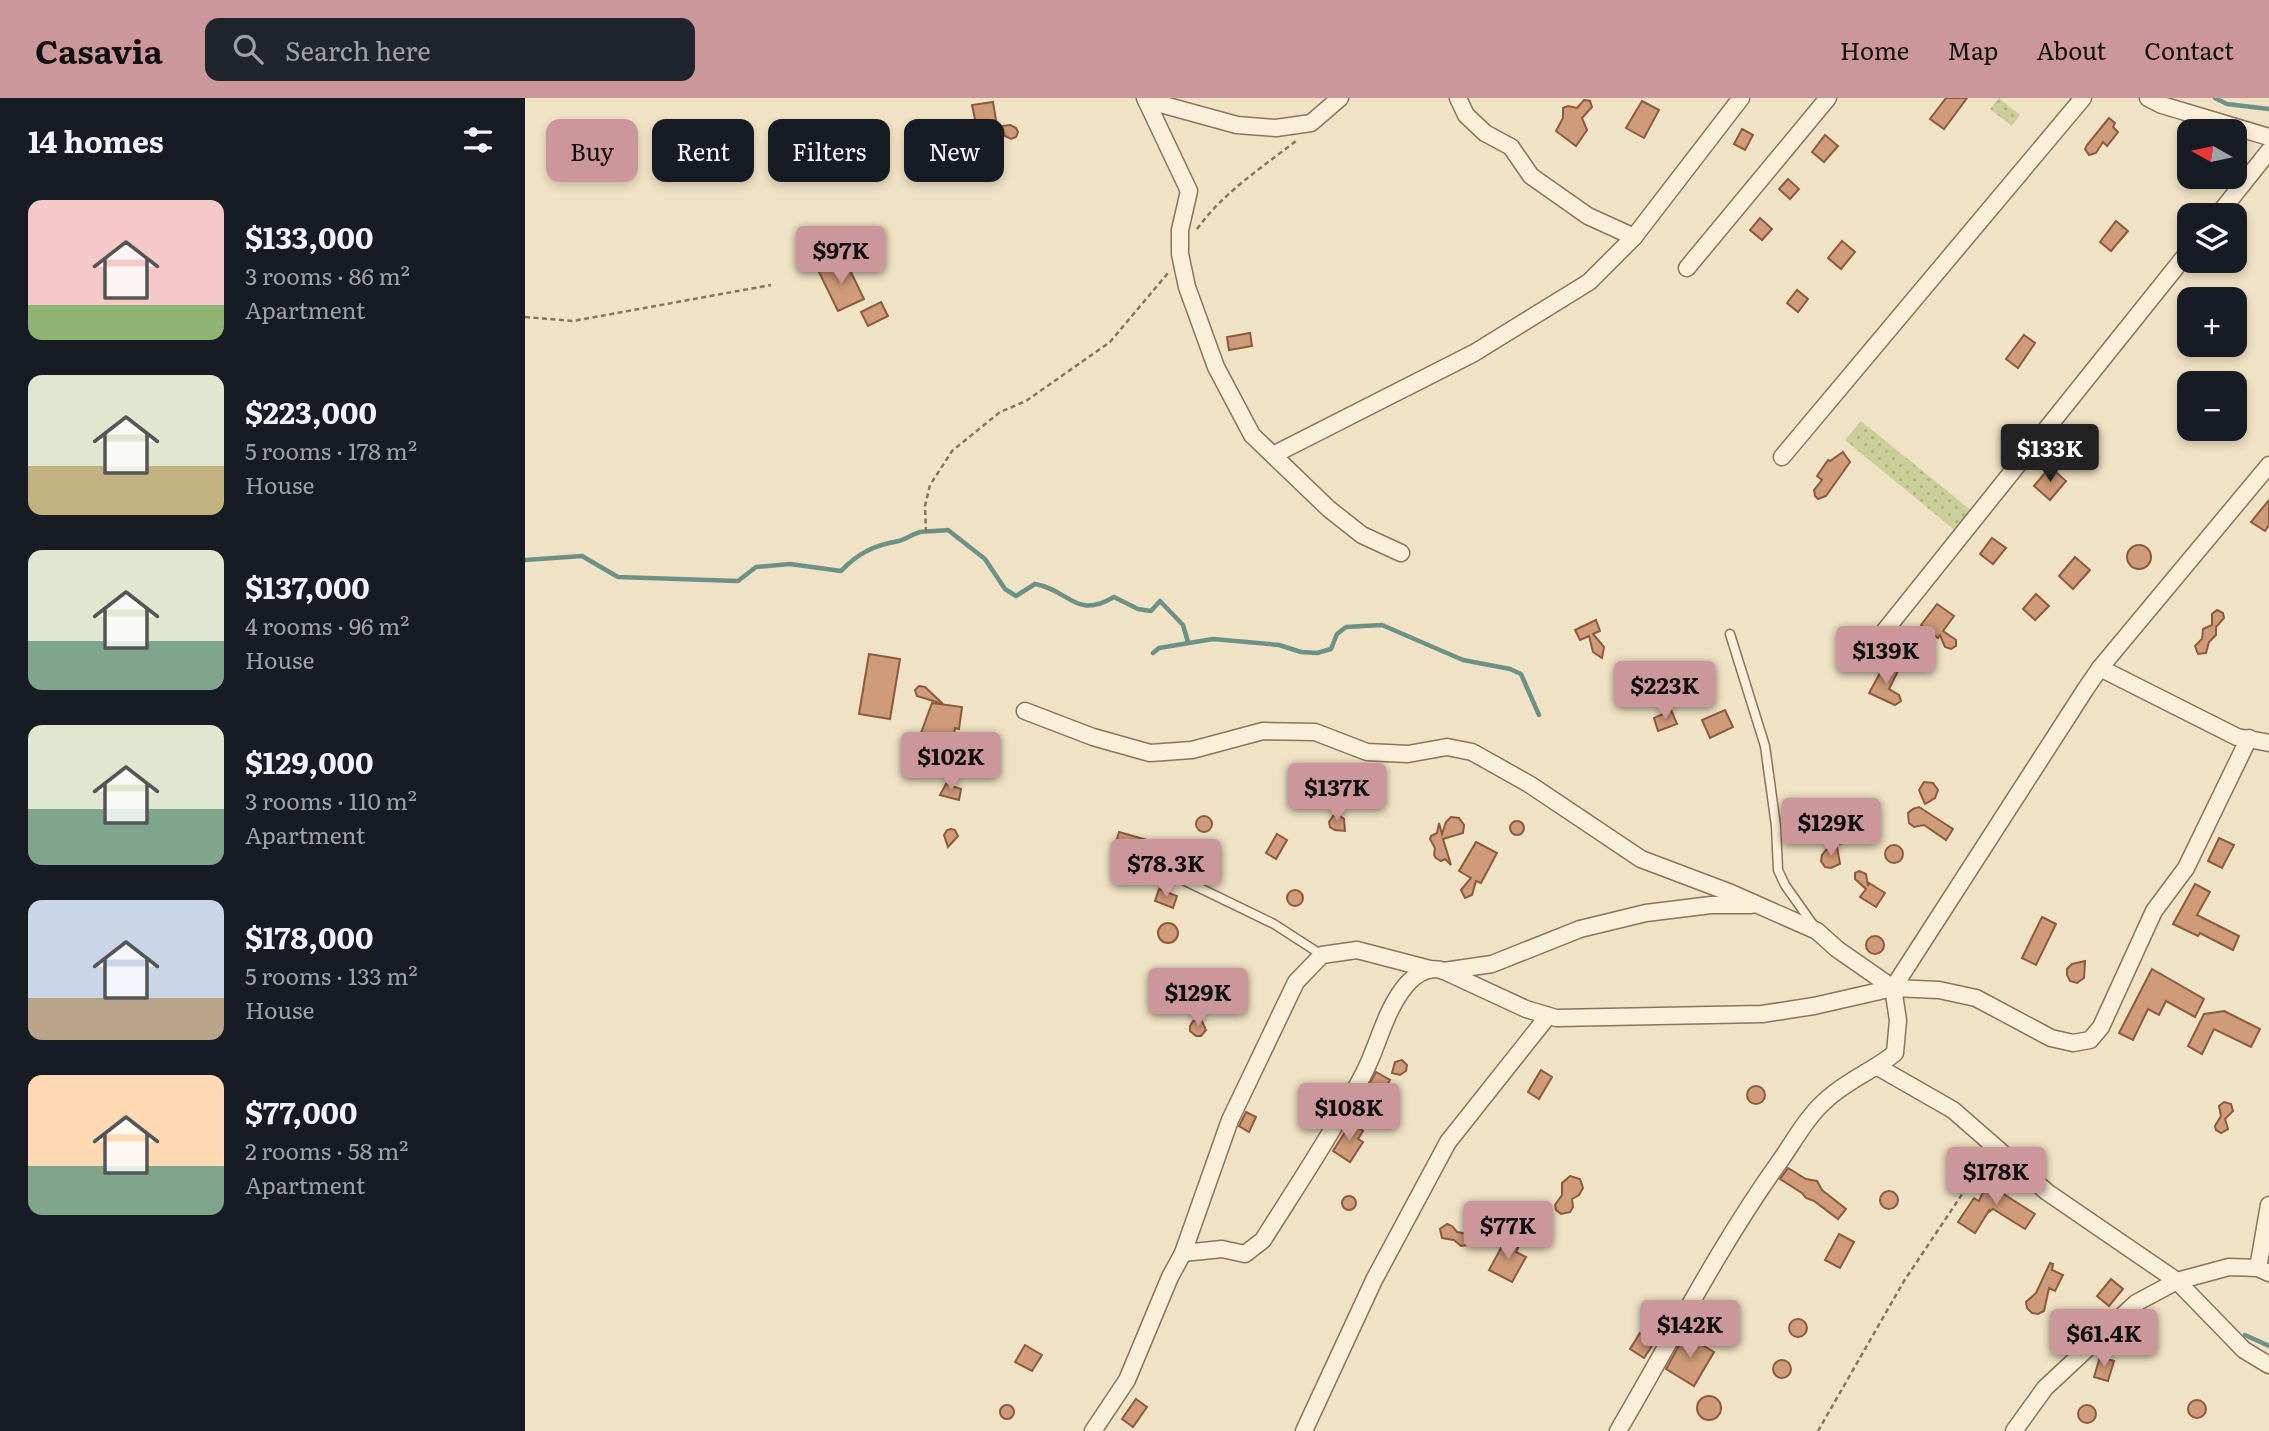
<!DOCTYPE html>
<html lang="en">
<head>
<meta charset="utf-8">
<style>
	body { margin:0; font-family:Literata,serif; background:#20242c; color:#f1f3f6; height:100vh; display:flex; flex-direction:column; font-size:26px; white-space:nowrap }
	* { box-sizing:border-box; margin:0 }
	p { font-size:23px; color:#9ea1a6 }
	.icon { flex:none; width:38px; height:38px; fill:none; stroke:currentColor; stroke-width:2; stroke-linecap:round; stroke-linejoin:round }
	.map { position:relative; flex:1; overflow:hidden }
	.sheet { display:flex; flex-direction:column; background:#171b24; width:525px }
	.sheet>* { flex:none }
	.guide { position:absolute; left:21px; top:21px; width:665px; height:63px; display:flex; gap:14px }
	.needle { width:46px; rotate:279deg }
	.buttons { position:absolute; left:1652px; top:21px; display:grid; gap:14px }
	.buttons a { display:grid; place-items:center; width:70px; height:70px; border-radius:14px; background:#171b24; box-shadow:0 4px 10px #0003; font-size:35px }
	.price { position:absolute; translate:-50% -60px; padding:0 16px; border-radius:7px; background:#cc979a; color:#111; font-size:23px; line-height:46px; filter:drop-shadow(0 2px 4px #0008) }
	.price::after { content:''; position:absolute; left:50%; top:42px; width:21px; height:16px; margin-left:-10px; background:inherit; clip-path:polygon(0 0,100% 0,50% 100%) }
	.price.active { background:#222; color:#fff }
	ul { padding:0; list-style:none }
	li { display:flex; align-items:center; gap:21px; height:175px; padding:0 28px }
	li span { display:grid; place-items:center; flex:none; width:196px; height:140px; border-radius:14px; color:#555 }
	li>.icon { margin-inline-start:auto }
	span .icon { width:84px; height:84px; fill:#fffc; stroke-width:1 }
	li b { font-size:30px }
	h2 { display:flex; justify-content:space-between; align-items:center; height:84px; padding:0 28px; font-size:30px }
	.chip { padding:0 24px; border-radius:14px; background:#171b24; box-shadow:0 4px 10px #0003; font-size:24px; line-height:63px }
	.chip.active { background:#cc979a; color:#111 }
	header { display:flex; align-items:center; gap:42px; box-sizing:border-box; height:98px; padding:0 35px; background:#cc979a; color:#111 }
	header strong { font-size:33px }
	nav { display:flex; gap:38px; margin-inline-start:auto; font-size:24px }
	.search { width:490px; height:63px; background:#20242c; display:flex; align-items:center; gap:18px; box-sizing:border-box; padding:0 24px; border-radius:14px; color:#9ea1a6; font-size:26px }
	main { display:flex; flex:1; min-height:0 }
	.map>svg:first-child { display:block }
	.park { fill:url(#park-dots) }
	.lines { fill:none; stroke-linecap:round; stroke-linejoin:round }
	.stream { stroke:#6c9288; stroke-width:4.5 }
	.building { fill:#d09b79; stroke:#8c5b3e; stroke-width:2 }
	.service-casing { stroke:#8c735a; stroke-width:11 }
	.minor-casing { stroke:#8c735a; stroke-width:19 }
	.path { stroke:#8c735a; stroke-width:2.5; stroke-dasharray:5 3.5; stroke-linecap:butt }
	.service { stroke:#faefd8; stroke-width:8 }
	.minor { stroke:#faefd8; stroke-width:16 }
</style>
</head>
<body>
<header>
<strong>Casavia</strong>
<div class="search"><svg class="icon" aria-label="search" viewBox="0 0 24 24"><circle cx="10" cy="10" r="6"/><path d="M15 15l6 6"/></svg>Search here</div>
<nav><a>Home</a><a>Map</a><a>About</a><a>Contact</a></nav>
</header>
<main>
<section class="sheet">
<h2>14 homes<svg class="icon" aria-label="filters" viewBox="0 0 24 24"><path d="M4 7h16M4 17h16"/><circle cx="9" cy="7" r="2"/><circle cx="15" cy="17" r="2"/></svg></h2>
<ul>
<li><span style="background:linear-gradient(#f6c9c9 75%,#8fb573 0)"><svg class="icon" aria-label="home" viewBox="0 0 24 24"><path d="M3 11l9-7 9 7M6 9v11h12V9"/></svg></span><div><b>$133,000</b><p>3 rooms · 86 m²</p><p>Apartment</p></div></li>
<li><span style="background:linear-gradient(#dfe7d0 65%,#c2b280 0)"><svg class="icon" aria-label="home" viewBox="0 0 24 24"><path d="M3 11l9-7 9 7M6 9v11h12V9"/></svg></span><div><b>$223,000</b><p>5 rooms · 178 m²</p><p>House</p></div></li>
<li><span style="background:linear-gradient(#dfe7d0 65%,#7fa58c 0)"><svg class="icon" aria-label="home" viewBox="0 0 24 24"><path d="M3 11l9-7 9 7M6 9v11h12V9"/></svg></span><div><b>$137,000</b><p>4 rooms · 96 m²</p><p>House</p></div></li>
<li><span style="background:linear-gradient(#dfe7d0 60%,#7fa58c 0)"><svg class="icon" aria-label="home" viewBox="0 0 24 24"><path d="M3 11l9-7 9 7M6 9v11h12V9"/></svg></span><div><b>$129,000</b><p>3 rooms · 110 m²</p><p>Apartment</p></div></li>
<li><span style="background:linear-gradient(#c9d6e8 70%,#b9a48a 0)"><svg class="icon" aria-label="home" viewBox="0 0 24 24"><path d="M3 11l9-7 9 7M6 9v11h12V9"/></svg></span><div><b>$178,000</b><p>5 rooms · 133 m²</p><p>House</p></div></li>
<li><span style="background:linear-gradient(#ffd9b3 65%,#7fa58c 0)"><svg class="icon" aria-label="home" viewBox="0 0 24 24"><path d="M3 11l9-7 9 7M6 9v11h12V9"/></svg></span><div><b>$77,000</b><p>2 rooms · 58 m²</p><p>Apartment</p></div></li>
</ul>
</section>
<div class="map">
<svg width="1744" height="1333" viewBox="0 0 1744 1333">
	<defs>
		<pattern id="park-dots" width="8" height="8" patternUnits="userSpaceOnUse" patternTransform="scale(1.75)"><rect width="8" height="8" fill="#cacf98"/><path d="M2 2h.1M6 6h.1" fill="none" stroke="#aeb283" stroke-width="1.8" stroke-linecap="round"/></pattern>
	</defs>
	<rect width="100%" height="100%" fill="#f0e2c4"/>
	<!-- park -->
	<g class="park">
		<path d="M1474,0L1495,17L1487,28L1465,11Z"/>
		<path d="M1336,323L1448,414L1432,434L1320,342Z"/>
	</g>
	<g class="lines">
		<!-- stream -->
		<g class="stream">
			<path d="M1690,0L1702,6L1744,11"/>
			<path d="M0,462L57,458L93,479L213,483L231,469L265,466L316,473C333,455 350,447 374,443C381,441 388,436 395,434C404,433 414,433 423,432L460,461L480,491L491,498L510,486C545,492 550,522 589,499L613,511L626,513L635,503L658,527L663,544"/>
			<path d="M628,555L634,550L688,541L754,547L776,554L792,555L806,551L812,536L821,529L857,527L938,562L985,571L996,576L1014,617"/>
			<path d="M1720,1237L1744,1248"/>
		</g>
	</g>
	<!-- building -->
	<g class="building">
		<path d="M1421,0H1442L1419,31L1405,21Z"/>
		<path d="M1059,2L1065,3L1067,9L1057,20L1062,32L1051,48L1031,33L1038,20V10L1043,8L1052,10Z"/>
		<path d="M1117,3L1134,12L1119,40L1101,30Z"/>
		<path d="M468,4L471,22L451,26L447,7Z"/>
		<path d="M1584,20L1590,25L1588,29L1593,34L1582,48L1578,44L1571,55L1564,57L1560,51L1562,47Z"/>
		<path d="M485,27L491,30L493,34L491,39L486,41L480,38L477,28Z"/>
		<path d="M1217,31L1228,37L1220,52L1209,46Z"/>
		<path d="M1300,37L1313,48L1299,64L1287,54Z"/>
		<circle cx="446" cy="64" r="7"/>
		<path d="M1263,81L1274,91L1265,101L1254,91Z"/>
		<path d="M1235,120L1247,131L1237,142L1225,132Z"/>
		<path d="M1591,123L1603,133L1586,153L1575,144Z"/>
		<path d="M1317,143L1330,154L1316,171L1303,160Z"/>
		<path d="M320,162L339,201L313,213L294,174Z"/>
		<path d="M1272,192L1283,201L1273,214L1262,205Z"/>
		<path d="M356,204L363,218L343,228L336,214Z"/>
		<path d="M725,235L727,248L704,252L702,239Z"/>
		<path d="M1499,237L1510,245L1493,270L1481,261Z"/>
		<path d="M1318,354L1325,364L1301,398L1293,401L1290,398L1289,392L1297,382L1292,378L1303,362L1305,363Z"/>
		<path d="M1525,369L1541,383L1525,402L1509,388Z"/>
		<path d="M1744,402V427L1740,433L1726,424Z"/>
		<path d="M1467,440L1481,450L1468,466L1455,456Z"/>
		<circle cx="1614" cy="459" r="12"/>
		<path d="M1550,459L1565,472L1548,491L1534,478Z"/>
		<path d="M1511,496L1524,508L1510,522L1498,511Z"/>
		<path d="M1412,506L1429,518L1418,533L1431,542V548L1426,551L1420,549L1415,537L1413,540L1396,527Z"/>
		<path d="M1692,512L1698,515L1699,520L1691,529V537L1684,544L1681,555L1673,556L1670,548L1677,541L1678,531L1687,527V516Z"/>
		<path d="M1071,522L1075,533L1068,536L1079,549L1077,560L1068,554L1064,538L1055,542L1050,532Z"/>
		<path d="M344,556L375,561L365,621L334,616Z"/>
		<path d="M1360,566L1373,573L1364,591L1374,597L1376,603L1370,607L1344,595Z"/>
		<path d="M394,588L400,589L418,606L392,598L390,592Z"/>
		<path d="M407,605L437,609L434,631L430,630L425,658L392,646Z"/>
		<path d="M1146,612L1152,626L1133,633L1129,620Z"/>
		<path d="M1200,612L1208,629L1185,640L1177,622Z"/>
		<path d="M1399,684L1408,685L1413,692L1410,700L1400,706L1394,692Z"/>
		<path d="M421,686L436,691L434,702L415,697Z"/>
		<path d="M1394,709L1428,731L1421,742L1399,727L1389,729L1384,725L1383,715L1388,711Z"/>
		<path d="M808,718H815L819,721L820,733L810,732L805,729L804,724Z"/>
		<circle cx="679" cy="726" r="8"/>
		<path d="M926,719L934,720L939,727L938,735L918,741L926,767L920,761L916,763L911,760L909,757L910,750L905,741L906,738L912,735L914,725L917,736L921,724Z"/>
		<circle cx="992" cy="730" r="7"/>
		<path d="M1318,725L1326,729L1328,737L1323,744L1313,746L1310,737V731Z"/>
		<path d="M426,731L430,732L433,738L423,749L419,737L422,732Z"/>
		<path d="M594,734L622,742L617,759L589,751Z"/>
		<path d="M752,736L762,742L751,761L741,755Z"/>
		<path d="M1694,740L1709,747L1697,770L1683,763Z"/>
		<path d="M951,744L972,755L956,785L951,783L947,797L940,800L936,792L946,780L934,773Z"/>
		<circle cx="1369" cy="756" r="9"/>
		<path d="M1312,749L1315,766L1306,770L1300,769L1296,763L1297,757L1301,752Z"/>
		<path d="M1334,773L1341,776L1343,788L1344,785L1360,795L1351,809L1335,799L1341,791L1330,781V775Z"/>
		<path d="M1670,786L1685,794L1672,817L1714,838L1708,852L1675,835L1673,838L1648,826Z"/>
		<path d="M634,791L652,798L648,810L630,803Z"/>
		<circle cx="770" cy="800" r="8"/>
		<path d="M1517,819L1531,826L1511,867L1497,860Z"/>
		<circle cx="643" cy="835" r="10"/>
		<circle cx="1350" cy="847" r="9"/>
		<path d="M1560,863L1559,880L1552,885L1545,883L1542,877V871L1547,866Z"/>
		<path d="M666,871L687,877L679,903L658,897Z"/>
		<path d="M1627,871L1679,901L1670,919L1641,903L1634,917L1623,911L1608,942L1594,935Z"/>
		<path d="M1699,913L1735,931L1726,949L1689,931L1677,956L1663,948L1679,916Z"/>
		<path d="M676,921L681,932L676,938H671L665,933V928L668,923Z"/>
		<path d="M877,962L882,967L881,973L875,977L867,975L870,964Z"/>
		<path d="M1016,972L1027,979L1014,1001L1003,994Z"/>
		<path d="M851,974L865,982L853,1004L839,996Z"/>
		<circle cx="1231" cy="997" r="9"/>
		<path d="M1699,1004L1706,1006L1708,1013L1700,1021L1703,1031L1696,1035L1691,1032L1690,1028L1696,1018L1694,1008Z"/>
		<path d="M721,1014L731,1019L724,1034L714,1028Z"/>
		<path d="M826,1025L838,1033L833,1041L838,1044L825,1064L808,1053Z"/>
		<path d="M1263,1070L1281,1081L1292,1083L1297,1092L1321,1111L1313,1121L1289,1103L1281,1100L1277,1095L1255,1081Z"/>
		<path d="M1474,1077L1482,1079L1487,1077L1477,1095L1510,1116L1500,1131L1468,1111L1464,1114L1465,1111L1450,1135L1433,1124L1449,1100L1454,1103L1459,1092L1469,1086L1471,1079Z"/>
		<path d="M1045,1078L1055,1081L1058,1090L1054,1097L1047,1101L1048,1109L1045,1114L1036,1116L1031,1112L1030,1107L1037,1097V1085Z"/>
		<circle cx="1364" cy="1102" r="9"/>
		<circle cx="824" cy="1105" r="7"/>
		<path d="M922,1126L927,1128L932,1134L943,1136L945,1143L943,1147L936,1148L929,1142L917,1140L915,1131Z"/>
		<path d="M1314,1136L1329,1144L1315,1170L1300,1162Z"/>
		<path d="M982,1139L995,1146L991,1154L1001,1159L987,1184L964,1172Z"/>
		<path d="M1525,1165L1528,1166L1527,1172L1538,1177L1530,1193L1524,1190L1519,1213L1513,1216L1507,1215L1502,1210L1501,1204L1511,1195Z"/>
		<path d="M1586,1181L1598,1191L1584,1208L1572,1198Z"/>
		<circle cx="1273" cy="1230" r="9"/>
		<path d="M1115,1235L1129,1245L1119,1260L1105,1251Z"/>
		<path d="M1160,1237L1189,1254L1169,1288L1141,1271Z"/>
		<path d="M500,1247L517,1257L507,1273L490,1264Z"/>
		<path d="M1575,1259L1589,1263L1583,1283L1569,1279Z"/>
		<circle cx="1257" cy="1271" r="9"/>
		<circle cx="1184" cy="1310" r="12"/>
		<path d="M611,1301L622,1309L608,1329L597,1321Z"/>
		<circle cx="1672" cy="1311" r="9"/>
		<circle cx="482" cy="1314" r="7"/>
		<circle cx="1562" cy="1316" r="9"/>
	</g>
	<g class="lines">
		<!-- service casing -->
		<g class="service-casing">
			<g id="service">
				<path d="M1205,536L1240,648L1251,728L1253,772L1260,787L1289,828"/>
				<path d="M654,780L749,826L797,857"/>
			</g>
		</g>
		<!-- minor casing -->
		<g class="minor-casing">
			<g id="minor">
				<path d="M620,0L664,93L655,132V156L662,189L691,269L727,337L804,411L837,437L876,455"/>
				<path d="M933,0L941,17L960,35L986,49L1006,78L1063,118L1109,139"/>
				<path d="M1623,0L1637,7L1744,39"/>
				<path d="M621,2L712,27L751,30L786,25L815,0"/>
				<path d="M1693,117L1744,53"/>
				<path d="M1162,170L1303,0"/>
				<path d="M748,357L949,255L1064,184L1109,139L1216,0"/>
				<path d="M1257,359L1558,0"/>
				<path d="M1354,540L1664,153"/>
				<path d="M1575,570L1712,639L1744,645"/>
				<path d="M500,613L568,639L625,655L667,652L738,633L790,634L842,654L883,656L922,649L947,654L1004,686L1116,761L1206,795L1292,833L1312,851L1368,890"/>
				<path d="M919,873L967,866L1055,831L1121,815L1186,807H1226"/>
				<path d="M1353,969L1428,1012L1522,1094L1652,1183L1719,1252L1744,1267"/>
				<path d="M658,1155L705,1022L771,884L797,857L832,852L905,871"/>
				<path d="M1733,1170L1744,1107"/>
				<path d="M568,1333L602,1282L645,1179L658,1155L697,1151L720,1156L738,1142C772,1088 808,1034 838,977C854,947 859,913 882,886C892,875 905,868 919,873L1001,911L1031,920L1237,916L1289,908L1368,890L1414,892L1451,900L1526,940L1548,945L1565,942L1576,929L1629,813L1661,770L1724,640"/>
				<path d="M779,1333L849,1182L923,1044L1023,918"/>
				<path d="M1093,1333C1146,1243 1194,1148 1255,1063C1269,1043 1282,1019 1300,1003C1321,983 1348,973 1370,955L1373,922L1368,890L1560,592L1575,570L1744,367"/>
				<path d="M1489,1333L1520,1290L1611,1205L1652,1183L1704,1169L1733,1170L1744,1175"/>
			</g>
		</g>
		<!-- path -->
		<g class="path">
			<path d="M672,131C698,95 736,70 771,43"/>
			<path d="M0,219L48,223L246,187"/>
			<path d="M401,434L400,408L405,387L427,353L475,314L501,303L585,244L643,175"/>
			<path d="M1293,1333L1379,1183L1460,1062"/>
		</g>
		<!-- service -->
		<use href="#service" class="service"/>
		<!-- minor -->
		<use href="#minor" class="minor"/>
	</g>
</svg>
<div class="buttons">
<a><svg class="needle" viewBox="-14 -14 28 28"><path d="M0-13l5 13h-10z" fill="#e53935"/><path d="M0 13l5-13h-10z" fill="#9ea1a6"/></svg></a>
<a><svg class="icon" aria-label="layers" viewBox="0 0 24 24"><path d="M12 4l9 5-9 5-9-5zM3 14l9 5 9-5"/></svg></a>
<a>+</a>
<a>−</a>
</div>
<b class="price" style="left:316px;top:188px">$97K</b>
<b class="price active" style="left:1525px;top:386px">$133K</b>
<b class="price" style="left:1361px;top:588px">$139K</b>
<b class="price" style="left:1140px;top:623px">$223K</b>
<b class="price" style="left:426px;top:694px">$102K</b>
<b class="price" style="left:812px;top:725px">$137K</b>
<b class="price" style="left:1306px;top:760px">$129K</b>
<b class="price" style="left:641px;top:801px">$78.3K</b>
<b class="price" style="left:673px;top:930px">$129K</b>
<b class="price" style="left:824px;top:1045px">$108K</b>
<b class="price" style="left:1471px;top:1109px">$178K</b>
<b class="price" style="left:983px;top:1163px">$77K</b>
<b class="price" style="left:1165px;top:1262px">$142K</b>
<b class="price" style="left:1579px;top:1271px">$61.4K</b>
<div class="guide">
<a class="chip active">Buy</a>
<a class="chip">Rent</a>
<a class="chip">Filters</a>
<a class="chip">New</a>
</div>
</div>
</main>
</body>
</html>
